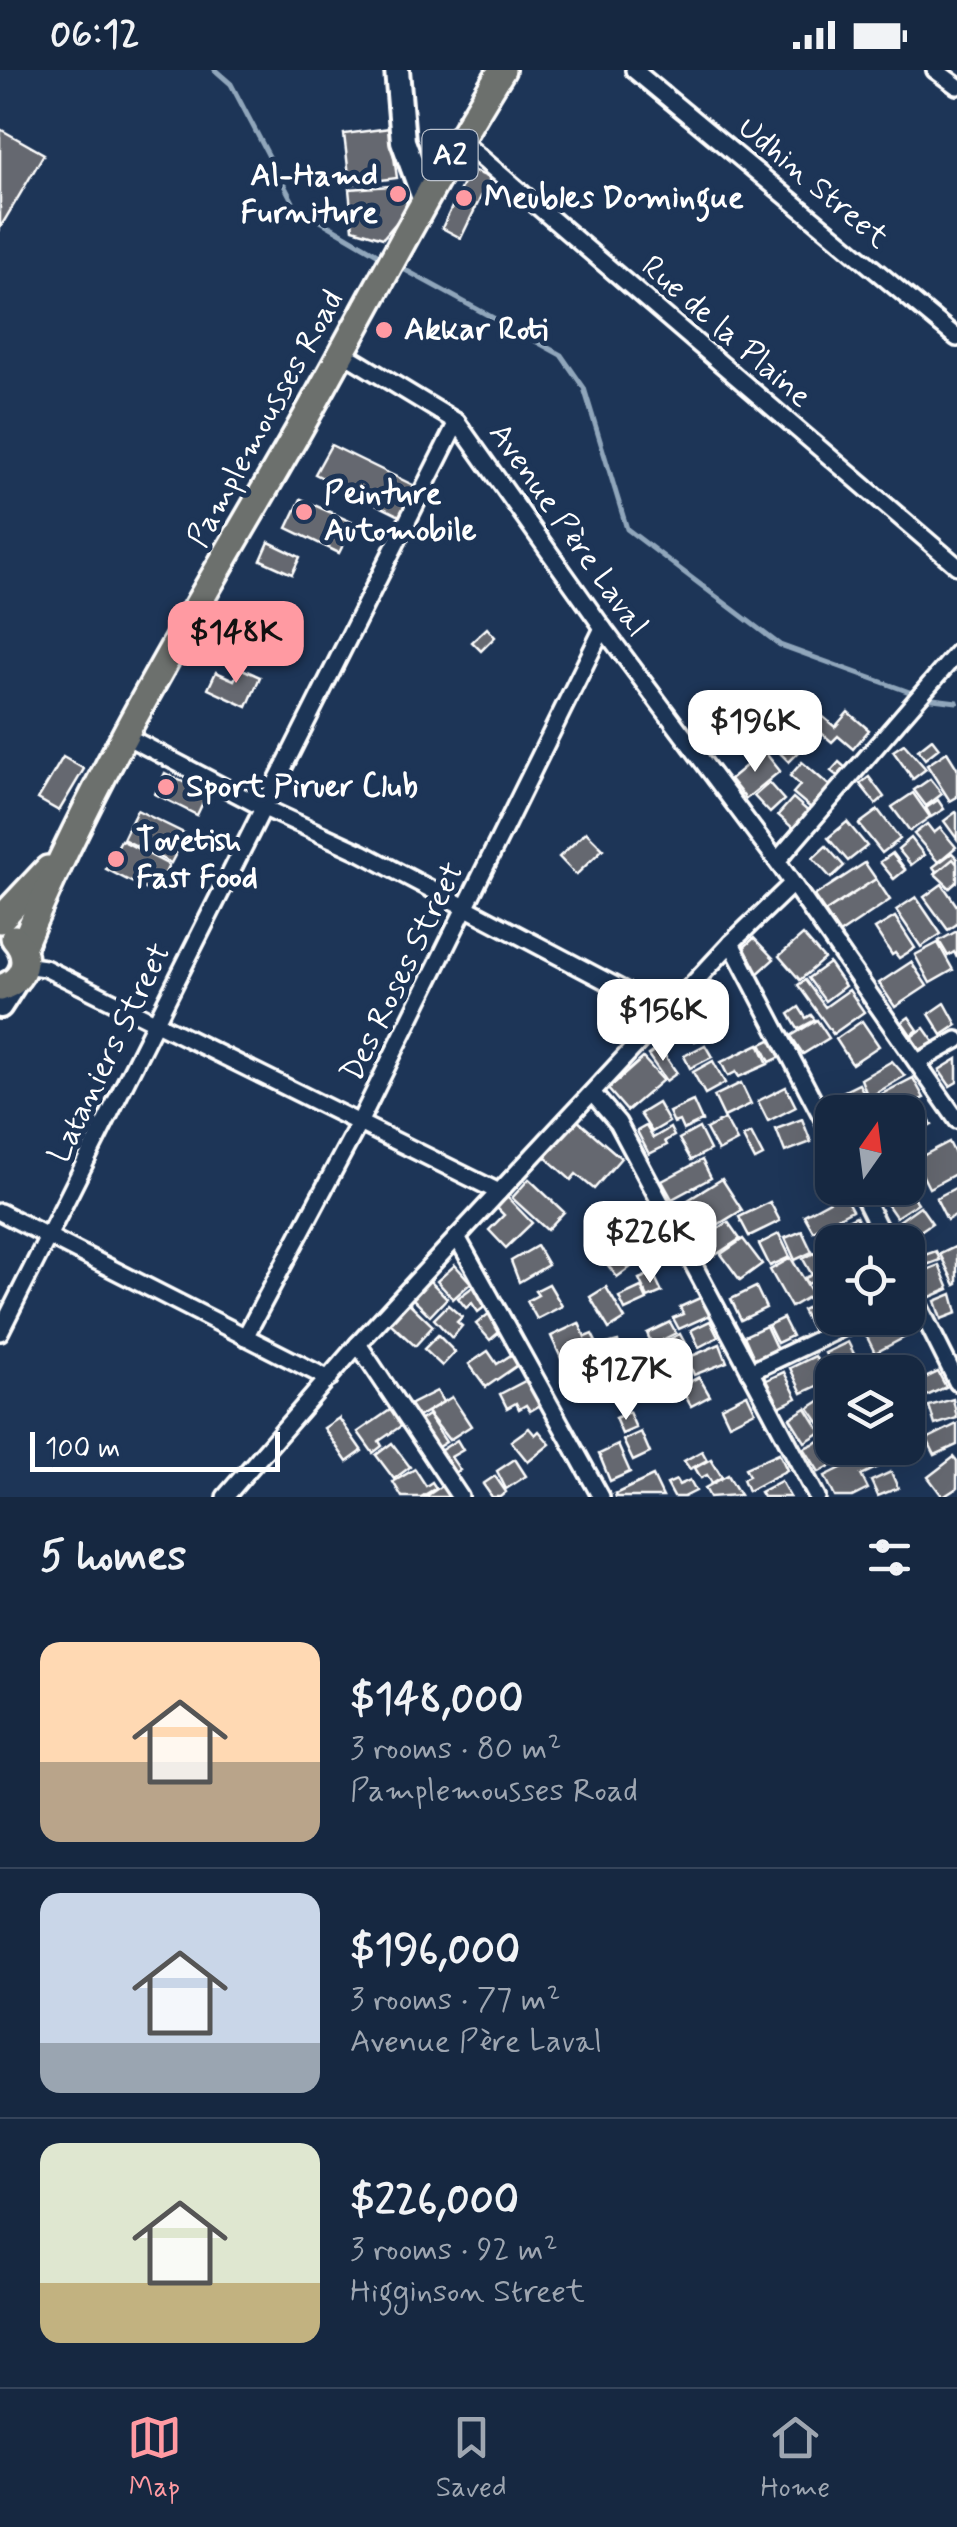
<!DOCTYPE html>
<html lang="en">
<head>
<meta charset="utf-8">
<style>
	body { margin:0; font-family:Mynerve,sans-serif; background:#23344c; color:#f1f3f6; height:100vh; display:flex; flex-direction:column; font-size:38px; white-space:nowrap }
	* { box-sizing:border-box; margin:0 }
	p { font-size:32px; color:#9ea6b1 }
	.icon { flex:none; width:55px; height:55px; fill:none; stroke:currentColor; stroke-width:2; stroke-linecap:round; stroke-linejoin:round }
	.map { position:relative; height:1427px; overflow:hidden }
	.details { display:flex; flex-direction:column; background:#162841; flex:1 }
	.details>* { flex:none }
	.needle { width:65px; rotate:14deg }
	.tools { position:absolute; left:815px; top:1025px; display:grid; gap:20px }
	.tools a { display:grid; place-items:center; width:110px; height:110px; border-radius:20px; background:#162841; box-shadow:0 10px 40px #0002,0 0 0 2px #35445a; font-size:50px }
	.scale { position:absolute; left:30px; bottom:25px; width:250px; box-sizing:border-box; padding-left:10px; border:5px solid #fff; border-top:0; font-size:28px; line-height:35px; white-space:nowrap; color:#fff; -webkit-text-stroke:8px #1d3557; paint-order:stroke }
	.price { position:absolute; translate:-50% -85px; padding:0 22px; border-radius:20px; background:#fff; color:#222; font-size:32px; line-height:65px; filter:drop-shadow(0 2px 5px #0008) }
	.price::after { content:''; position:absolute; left:50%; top:60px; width:30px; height:22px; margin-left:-15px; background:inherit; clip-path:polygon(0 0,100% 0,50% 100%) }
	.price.current { background:#ff9aa2; color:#111 }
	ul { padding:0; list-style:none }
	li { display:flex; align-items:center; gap:30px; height:250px; padding:0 40px }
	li+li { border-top:2px solid #35445a }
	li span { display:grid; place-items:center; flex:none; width:280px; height:200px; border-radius:20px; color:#555 }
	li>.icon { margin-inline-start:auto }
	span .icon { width:120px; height:120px; fill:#fffc; stroke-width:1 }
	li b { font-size:42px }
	h2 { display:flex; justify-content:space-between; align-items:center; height:120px; padding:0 40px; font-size:42px }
	.status { display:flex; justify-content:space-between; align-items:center; height:70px; padding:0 50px; background:#162841; direction:ltr }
	.status svg { height:28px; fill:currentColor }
	.menu { display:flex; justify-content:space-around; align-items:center; height:140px; border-top:2px solid #35445a; background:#162841; font-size:28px; color:#9ea6b1 }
	.menu a { display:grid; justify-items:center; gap:5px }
	.menu .current { color:#ff9aa2 }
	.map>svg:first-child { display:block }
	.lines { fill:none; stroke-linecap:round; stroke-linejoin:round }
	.stream { stroke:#90a6bb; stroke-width:5 }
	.building { fill:#65686f; stroke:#fff; stroke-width:2.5 }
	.minor-casing { stroke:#fff; stroke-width:22 }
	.secondary-casing { stroke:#fff; stroke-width:30 }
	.primary-casing { stroke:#fff; stroke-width:32 }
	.minor { stroke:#1d3557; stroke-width:15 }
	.secondary { stroke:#1d3557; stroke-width:22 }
	.primary { stroke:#6c706d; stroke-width:25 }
	.poi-dot { fill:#ff9aa2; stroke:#1d3557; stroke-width:4 }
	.labels { text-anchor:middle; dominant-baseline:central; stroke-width:10; stroke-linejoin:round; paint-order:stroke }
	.shield { fill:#1d3557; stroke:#bbc2cd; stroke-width:2.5 }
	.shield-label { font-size:30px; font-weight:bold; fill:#fff }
	.poi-label { font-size:32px; font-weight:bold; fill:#fff; stroke:#1d3557; text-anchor:start }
	.street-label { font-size:32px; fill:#fff; stroke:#1d3557 }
</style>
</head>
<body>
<div class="status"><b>06:12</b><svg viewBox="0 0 49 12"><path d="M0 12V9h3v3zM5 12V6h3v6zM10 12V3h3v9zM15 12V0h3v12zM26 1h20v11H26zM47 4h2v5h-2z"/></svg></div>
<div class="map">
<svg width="957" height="1427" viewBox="0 0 957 1427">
	<rect width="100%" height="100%" fill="#1d3557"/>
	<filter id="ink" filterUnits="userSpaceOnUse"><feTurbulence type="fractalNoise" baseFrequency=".01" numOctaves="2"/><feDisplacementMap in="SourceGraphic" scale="20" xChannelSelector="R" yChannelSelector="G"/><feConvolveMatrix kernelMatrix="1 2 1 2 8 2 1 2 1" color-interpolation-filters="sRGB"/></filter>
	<g filter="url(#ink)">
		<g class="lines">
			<!-- stream -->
			<g class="stream">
				<path d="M215,0L231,14L295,136L384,188"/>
				<path d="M398,196L561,285L584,318L627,459L780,575L915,624"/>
				<path d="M925,628L957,632"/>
			</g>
		</g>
		<!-- building -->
		<g class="building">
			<path d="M390,58L397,108L350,114L344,64Z"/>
			<path d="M0,59L44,84L0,158Z"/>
			<path d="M470,99L490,108L461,168L442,158Z"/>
			<path d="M405,115L407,140L383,168L353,159L349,119Z"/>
			<path d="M331,375L419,418L402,447L315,404Z"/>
			<path d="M301,429L354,453L339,483L287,458Z"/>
			<path d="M269,472L300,487L292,504L261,490Z"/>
			<path d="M487,558L495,567L481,581L472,572Z"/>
			<path d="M215,569L241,574L239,582L213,577Z"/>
			<path d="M240,598L260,607L247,637L208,619L216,602L234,610Z"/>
			<path d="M815,640L835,657L848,642L869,660L853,679L838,666L832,672L806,650Z"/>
			<path d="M797,661L809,672L789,692L777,680Z"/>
			<path d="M932,669L939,678L925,689L918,680Z"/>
			<path d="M904,674L926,699L913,709L893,681Z"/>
			<path d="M764,681L780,701L746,729L730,709Z"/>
			<path d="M947,682L957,698V727L950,731L927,695Z"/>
			<path d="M63,687L84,699L59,741L38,729Z"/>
			<path d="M802,692L831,717L812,739L793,723L800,715L790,706Z"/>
			<path d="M839,692L848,700L840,708L831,701Z"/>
			<path d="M165,703L207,724L197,745L155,724Z"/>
			<path d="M869,707L884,727L876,734L860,714Z"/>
			<path d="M930,709L942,724L926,736L914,720Z"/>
			<path d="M769,713L784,730L770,743L754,726Z"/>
			<path d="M913,723L930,747L910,761L892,737Z"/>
			<path d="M793,728L810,743L795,760L778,745Z"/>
			<path d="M938,730L944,739L931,747L926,738Z"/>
			<path d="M137,740L186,764L171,793L123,769Z"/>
			<path d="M878,740L900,769L882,783L859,754Z"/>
			<path d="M956,742L957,743V769L944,751Z"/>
			<path d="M847,752L867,776L848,791L828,768Z"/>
			<path d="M927,754L934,763L940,758L956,777L938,792L914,764Z"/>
			<path d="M586,762L603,779L576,805L559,787Z"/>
			<path d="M911,768L924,785L911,795L898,779Z"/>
			<path d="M121,770L169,795L155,824L106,799Z"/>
			<path d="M826,776L844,796L831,808L813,788Z"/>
			<path d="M893,783L905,799L893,808L881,792Z"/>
			<path d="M952,783L957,788V812L949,818L933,797Z"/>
			<path d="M892,784L905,800L894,809L880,792Z"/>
			<path d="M953,789L957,794V811L950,818L935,804Z"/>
			<path d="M865,793L876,809L825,842L814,826Z"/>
			<path d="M876,809L890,830L839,864L825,842Z"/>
			<path d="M942,814L957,836V854L948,860L924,827Z"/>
			<path d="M916,827L941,864L921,877L896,840Z"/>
			<path d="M895,847L915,878L899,888L895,883L892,885L875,859Z"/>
			<path d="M957,861V888L954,882L948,886L939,871Z"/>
			<path d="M803,865L824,889L800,910L779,886Z"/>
			<path d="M754,868L774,889L754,907L740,881Z"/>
			<path d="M938,873L953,900L930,913L915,885Z"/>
			<path d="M911,892L927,916L895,937L879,913Z"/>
			<path d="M829,893L845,916L825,931L808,908Z"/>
			<path d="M805,910L825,937L849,920L864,942L833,964L798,915Z"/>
			<path d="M697,928L712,965L695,971L688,954L690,951L683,945Z"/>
			<path d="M945,933L957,955L942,965L929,944Z"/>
			<path d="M799,937L806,948L811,945L815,950L798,959L789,944Z"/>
			<path d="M909,947L918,960L911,965L902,952Z"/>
			<path d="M817,950L829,968L803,984L791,966Z"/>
			<path d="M862,951L879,976L852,994L836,969Z"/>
			<path d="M924,958L936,975L923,984L911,967Z"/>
			<path d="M772,969L781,987L770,992L761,974Z"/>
			<path d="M759,974L768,994L739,1007L736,1002L728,1006L721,992Z"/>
			<path d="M705,975L712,987L690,998L684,986Z"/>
			<path d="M659,977L677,1003L666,1011L648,985Z"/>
			<path d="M643,988L663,1010L627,1041L608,1019Z"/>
			<path d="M957,989V1012L950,1016L939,1000Z"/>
			<path d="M713,991L725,1013L705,1024L693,1002Z"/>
			<path d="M892,991L905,1006L868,1028L861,1009Z"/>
			<path d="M913,1008L924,1028L894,1042H880L872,1029Z"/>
			<path d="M741,1013L751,1034L724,1047L714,1026Z"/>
			<path d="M859,1014L871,1036L858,1042H843L842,1039L831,1045L824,1031Z"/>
			<path d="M786,1017L796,1037L768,1051L758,1031Z"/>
			<path d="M693,1031L702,1051L683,1060L679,1051L674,1053L669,1042Z"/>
			<path d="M658,1033L669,1052L652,1062L640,1044Z"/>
			<path d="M921,1035L932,1055L908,1067L907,1042Z"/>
			<path d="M725,1049L737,1071L718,1081L706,1059Z"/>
			<path d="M802,1049L811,1072L785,1082L776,1059Z"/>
			<path d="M577,1050L621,1088L594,1119L576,1104L571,1110L545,1087Z"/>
			<path d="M646,1056L653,1068L670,1058L674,1066L665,1071L667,1075L649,1084L637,1061Z"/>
			<path d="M699,1058L710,1080L691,1090L679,1069Z"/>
			<path d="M751,1063L763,1086L755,1090L743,1067Z"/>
			<path d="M949,1072L957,1088V1103L929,1118L915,1090Z"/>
			<path d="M702,1090L711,1108L672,1129L662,1111Z"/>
			<path d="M529,1109L564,1142L547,1160L512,1128Z"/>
			<path d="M722,1109L742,1140L691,1171L672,1140Z"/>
			<path d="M957,1117V1144L947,1150L936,1128Z"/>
			<path d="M878,1118H904L905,1119L883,1129Z"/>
			<path d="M909,1120L918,1133L896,1147L887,1134Z"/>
			<path d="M843,1124L852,1140L813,1161L804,1145Z"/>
			<path d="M507,1127L532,1153L506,1178L489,1160L504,1145L496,1137Z"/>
			<path d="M770,1132L780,1151L749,1166L739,1147Z"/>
			<path d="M920,1136L932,1153L910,1168L899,1151Z"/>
			<path d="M856,1146L866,1166L851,1172H832V1177L825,1161Z"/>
			<path d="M662,1152L671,1166L639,1186L631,1172Z"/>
			<path d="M728,1152L740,1169L708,1190L697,1173Z"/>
			<path d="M802,1161L812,1182L795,1190L785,1168Z"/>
			<path d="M779,1164L790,1187L770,1196L759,1174Z"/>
			<path d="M743,1169L762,1194L740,1210L721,1184Z"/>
			<path d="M537,1176L548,1195L519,1212L511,1191Z"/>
			<path d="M957,1176V1214L955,1215L940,1184Z"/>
			<path d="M626,1181L635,1194L617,1207L607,1194Z"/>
			<path d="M936,1181L940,1190L913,1200L910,1190Z"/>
			<path d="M814,1183L826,1204L808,1214L805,1208L812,1205L803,1189Z"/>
			<path d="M791,1188L813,1224L791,1237L770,1200Z"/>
			<path d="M455,1195L471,1213L453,1229L437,1211Z"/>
			<path d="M939,1195L949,1219L921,1231L911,1206Z"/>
			<path d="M653,1203L662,1222L648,1228L639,1209Z"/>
			<path d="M427,1208L447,1228L430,1246L409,1225Z"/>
			<path d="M478,1213L491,1232L478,1242L472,1233L466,1238L458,1228Z"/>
			<path d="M549,1214L562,1236L537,1249L527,1231L538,1225L535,1221Z"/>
			<path d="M606,1217L625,1249L609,1259L590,1227Z"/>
			<path d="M641,1217L647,1230L625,1240L619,1227Z"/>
			<path d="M756,1217L766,1238L741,1250L731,1229Z"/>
			<path d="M952,1224L957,1243L941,1249L935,1231Z"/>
			<path d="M702,1227L710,1245L679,1259L673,1248L683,1244L680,1237Z"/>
			<path d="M819,1232L828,1259L815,1265L802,1240Z"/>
			<path d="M409,1233L433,1256L415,1276L390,1253Z"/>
			<path d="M448,1235L462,1247L457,1252L462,1256L452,1268L434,1249Z"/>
			<path d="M491,1242L504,1258L490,1270L476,1254Z"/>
			<path d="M783,1248L792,1266L777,1273L768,1255Z"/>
			<path d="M889,1248H905L908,1253L904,1255L909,1265L875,1283L864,1261Z"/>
			<path d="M710,1251L718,1267L699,1277L691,1260Z"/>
			<path d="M670,1252L676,1263L652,1275L647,1263Z"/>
			<path d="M579,1253L585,1267L592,1264L596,1272L561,1288L551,1266Z"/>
			<path d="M766,1256L778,1282L756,1293L744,1266Z"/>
			<path d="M680,1264L688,1279L659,1294L652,1278Z"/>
			<path d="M438,1265L455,1282L442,1296L424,1279Z"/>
			<path d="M618,1271L623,1289L612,1292L607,1274Z"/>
			<path d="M848,1272L857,1290L838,1299L835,1291L830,1293L825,1283Z"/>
			<path d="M720,1274L727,1292L694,1305L687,1288Z"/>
			<path d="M488,1281L497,1294L511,1285L518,1295L486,1317L469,1294Z"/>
			<path d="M815,1286L828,1311L802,1323L790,1298Z"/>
			<path d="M784,1302L797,1328L777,1338L764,1311Z"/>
			<path d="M938,1302L946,1317L916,1331L908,1316Z"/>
			<path d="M699,1307L710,1326L691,1336L680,1317Z"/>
			<path d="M529,1309L542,1334L530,1341L526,1335L519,1339L516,1333L507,1338L500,1324Z"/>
			<path d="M437,1321L443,1332L413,1350L405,1337Z"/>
			<path d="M747,1324L755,1341L729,1354L721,1337Z"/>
			<path d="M452,1327L471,1356L449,1370L427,1342Z"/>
			<path d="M823,1329L832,1343V1352L823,1358L809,1338Z"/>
			<path d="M953,1329L957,1348L935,1355L929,1336Z"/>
			<path d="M393,1338L404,1354L379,1371L382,1376L373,1383L358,1362Z"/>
			<path d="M806,1338L821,1362L805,1372L790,1348Z"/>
			<path d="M629,1342L636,1358L622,1364L615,1348Z"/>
			<path d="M428,1345L446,1372L433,1380L416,1353Z"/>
			<path d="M339,1348L362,1381L347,1392L324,1358Z"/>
			<path d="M957,1354V1375L935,1385L927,1369Z"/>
			<path d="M529,1358L535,1365L539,1361L550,1374L528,1392L511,1371Z"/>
			<path d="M641,1362L650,1383L633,1391L623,1370Z"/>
			<path d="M824,1369L835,1393L819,1402L804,1378Z"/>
			<path d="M457,1370L463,1380L451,1387L460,1400L450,1406L435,1384Z"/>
			<path d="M392,1373L410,1397L394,1409L376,1385Z"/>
			<path d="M618,1375L630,1402L610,1411L599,1384Z"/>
			<path d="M702,1381L707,1390L690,1399L684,1391Z"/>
			<path d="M876,1381L883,1395L861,1405L868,1419L852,1427H835L825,1406Z"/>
			<path d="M779,1383L787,1400L748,1421L743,1409L749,1406L745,1398Z"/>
			<path d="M954,1387L957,1391V1418L943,1427L928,1407Z"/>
			<path d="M515,1389L526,1406L506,1419L497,1401Z"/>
			<path d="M711,1389L722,1407L712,1413L707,1405L701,1408L695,1398Z"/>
			<path d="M415,1399L426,1416L432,1412L436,1418L421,1427H402L393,1412Z"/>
			<path d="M891,1402L898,1418L878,1426L871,1411Z"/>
			<path d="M728,1405L740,1425L710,1427L705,1418Z"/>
			<path d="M495,1406L506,1422L500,1427H492L483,1414Z"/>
			<path d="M653,1406L663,1427H616L615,1424Z"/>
			<path d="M676,1410L679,1415L690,1410L696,1421L684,1427H674L667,1414Z"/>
			<path d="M781,1411L790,1427H763L760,1422Z"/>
			<path d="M443,1415L451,1427H425Z"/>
		</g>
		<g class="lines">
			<!-- minor casing -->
			<g class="minor-casing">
				<g id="minor">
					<path d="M634,0L957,268"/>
					<path d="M935,0L957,16"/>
					<path d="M459,69L957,496"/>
					<path d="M343,283L457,352L603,558L777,791L957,1050"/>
					<path d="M124,665L262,737L362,783L667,943"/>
					<path d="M777,791L957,583"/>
					<path d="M731,873L832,1066"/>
					<path d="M24,895L45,898L499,1122"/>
					<path d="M918,992L957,970"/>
					<path d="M593,1024L618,1053L817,1427"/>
					<path d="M859,1118L886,1172"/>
					<path d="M0,1142L329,1309"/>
					<path d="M457,1167L601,1427"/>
					<path d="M908,1214L957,1312"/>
					<path d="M0,1262L457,352"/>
					<path d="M245,1267L359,1053L603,558"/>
					<path d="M358,1274L460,1427"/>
					<path d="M750,1302L863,1248"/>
					<path d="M225,1427L358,1274L499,1122L731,873L791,815"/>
				</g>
			</g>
			<!-- secondary casing -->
			<g class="secondary-casing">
				<g id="secondary">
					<path d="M397,0L403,71L425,131"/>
					<path d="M0,936L16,911"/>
				</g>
			</g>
			<!-- primary casing -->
			<g class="primary-casing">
				<g id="primary">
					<path d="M0,850L48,799"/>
					<path d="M22,878C97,698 200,532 297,363C366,242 428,118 502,0"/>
					<path d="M0,918C26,910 31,887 14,868"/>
				</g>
			</g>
			<!-- minor -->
			<use href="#minor" class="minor"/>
			<!-- secondary -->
			<use href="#secondary" class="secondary"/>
			<!-- primary -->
			<use href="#primary" class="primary"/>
		</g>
	</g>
	<!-- markers -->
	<g class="poi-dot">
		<circle cx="398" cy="124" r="10"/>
		<circle cx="464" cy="128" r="10"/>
		<circle cx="384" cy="260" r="10"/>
		<circle cx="304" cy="442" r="10"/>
		<circle cx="166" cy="717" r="10"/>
		<circle cx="116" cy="789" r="10"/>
	</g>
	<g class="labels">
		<!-- shield labels -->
		<rect class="shield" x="422.5" y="60" width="55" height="50" rx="8"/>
		<g class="shield-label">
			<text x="450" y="85">A2</text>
		</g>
		<!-- poi labels -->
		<g class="poi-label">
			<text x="378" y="106" text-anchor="end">Al-Hamd<tspan x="378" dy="37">Furniture</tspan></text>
			<text x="484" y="128">Meubles Domingue</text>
			<text x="404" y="260">Akkar Roti</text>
			<text x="324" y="424">Peinture<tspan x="324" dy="37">Automobile</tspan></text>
			<text x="186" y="717">Sport Piruer Club</text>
			<text x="136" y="771">Tovetish<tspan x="136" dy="37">Fast Food</tspan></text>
		</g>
		<!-- street labels -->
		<g class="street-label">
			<text transform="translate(813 113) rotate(40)">Udhin Street</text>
			<text transform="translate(726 262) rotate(41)">Rue de la Plaine</text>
			<text transform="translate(266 349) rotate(-61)">Pamplemousses Road</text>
			<text transform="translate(568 460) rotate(55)">Avenue Père Laval</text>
			<text transform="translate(403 902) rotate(-64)">Des Roses Street</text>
			<text transform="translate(110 983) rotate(-64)">Lataniers Street</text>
		</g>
	</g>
</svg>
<div class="tools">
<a><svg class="needle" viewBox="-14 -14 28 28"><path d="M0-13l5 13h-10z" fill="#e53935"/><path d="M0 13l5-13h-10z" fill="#9ea6b1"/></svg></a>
<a><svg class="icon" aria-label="locate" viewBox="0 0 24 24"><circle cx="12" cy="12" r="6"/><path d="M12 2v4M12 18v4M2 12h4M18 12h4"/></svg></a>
<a><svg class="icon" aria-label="layers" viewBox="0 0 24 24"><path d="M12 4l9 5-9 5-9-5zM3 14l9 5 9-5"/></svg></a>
</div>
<div class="scale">100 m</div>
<b class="price current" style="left:236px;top:616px">$148K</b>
<b class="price" style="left:755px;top:705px">$196K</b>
<b class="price" style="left:663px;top:994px">$156K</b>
<b class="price" style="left:650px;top:1216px">$226K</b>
<b class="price" style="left:626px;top:1353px">$127K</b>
</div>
<section class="details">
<h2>5 homes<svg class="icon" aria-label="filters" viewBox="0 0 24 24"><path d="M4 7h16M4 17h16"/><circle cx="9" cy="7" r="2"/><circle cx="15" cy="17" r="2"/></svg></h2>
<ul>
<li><span style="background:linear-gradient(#ffd9b3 60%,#b9a48a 0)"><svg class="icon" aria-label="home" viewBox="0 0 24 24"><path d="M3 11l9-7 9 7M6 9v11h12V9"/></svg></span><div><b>$148,000</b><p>3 rooms · 80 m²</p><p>Pamplemousses Road</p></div></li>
<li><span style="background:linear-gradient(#c9d6e8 75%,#9aa5b1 0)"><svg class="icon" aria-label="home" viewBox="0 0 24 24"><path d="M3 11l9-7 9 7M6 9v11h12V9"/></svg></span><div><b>$196,000</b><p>3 rooms · 77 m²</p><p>Avenue Père Laval</p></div></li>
<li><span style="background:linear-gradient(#dfe7d0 70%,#c2b280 0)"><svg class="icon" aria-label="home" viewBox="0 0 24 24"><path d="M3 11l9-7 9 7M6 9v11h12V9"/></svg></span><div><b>$226,000</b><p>3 rooms · 92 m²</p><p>Higginson Street</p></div></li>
</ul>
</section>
<nav class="menu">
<a class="current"><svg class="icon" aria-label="map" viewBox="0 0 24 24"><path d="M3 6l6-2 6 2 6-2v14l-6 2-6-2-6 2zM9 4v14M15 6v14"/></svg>Map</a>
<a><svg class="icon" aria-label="saved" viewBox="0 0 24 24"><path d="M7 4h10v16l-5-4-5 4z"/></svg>Saved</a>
<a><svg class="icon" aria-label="home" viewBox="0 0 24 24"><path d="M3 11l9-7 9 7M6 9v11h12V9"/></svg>Home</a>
</nav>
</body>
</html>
